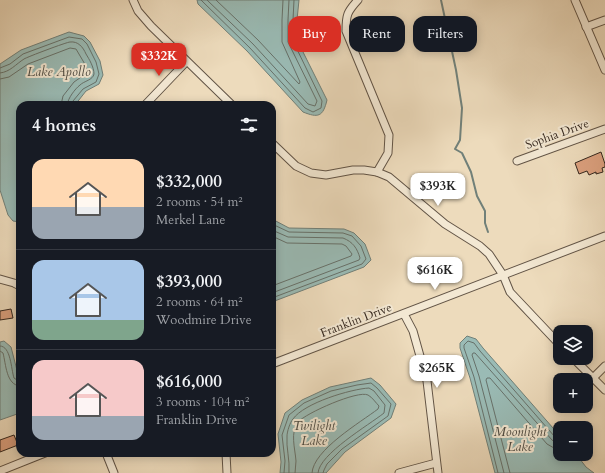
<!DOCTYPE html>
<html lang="en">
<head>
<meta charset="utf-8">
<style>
	body { margin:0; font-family:Cardo,serif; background:#242831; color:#f1f3f6; height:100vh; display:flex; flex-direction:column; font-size:15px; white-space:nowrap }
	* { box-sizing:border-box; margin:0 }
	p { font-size:13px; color:#9ea1a6 }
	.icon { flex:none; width:22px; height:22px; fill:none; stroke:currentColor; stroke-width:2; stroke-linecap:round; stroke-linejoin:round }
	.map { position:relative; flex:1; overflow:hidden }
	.drawer { position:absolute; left:16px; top:101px; width:260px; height:356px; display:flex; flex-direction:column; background:#171b24; border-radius:12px; box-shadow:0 2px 10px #0003 }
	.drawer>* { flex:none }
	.banner { position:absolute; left:288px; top:16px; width:257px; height:36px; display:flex; gap:8px }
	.buttons { position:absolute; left:553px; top:325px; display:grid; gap:8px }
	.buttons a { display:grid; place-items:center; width:40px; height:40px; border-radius:8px; background:#171b24; box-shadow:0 2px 10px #0003; font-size:20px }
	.price { position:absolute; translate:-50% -34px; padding:0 9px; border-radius:8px; background:#fff; color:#222; font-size:13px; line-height:26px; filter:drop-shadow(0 1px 2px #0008) }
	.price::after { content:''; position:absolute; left:50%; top:24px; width:12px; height:9px; margin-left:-6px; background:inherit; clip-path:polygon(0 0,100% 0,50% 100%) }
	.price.active { background:#d93025; color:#fff }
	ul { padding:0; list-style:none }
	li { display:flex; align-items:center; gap:12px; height:100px; padding:0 16px }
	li+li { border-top:1px solid #363941 }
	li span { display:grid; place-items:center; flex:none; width:112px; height:80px; border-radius:12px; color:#555 }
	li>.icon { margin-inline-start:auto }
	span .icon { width:48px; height:48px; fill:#fffc; stroke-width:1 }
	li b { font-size:17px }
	h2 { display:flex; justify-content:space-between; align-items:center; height:48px; padding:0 16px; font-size:17px }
	.pill { padding:0 14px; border-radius:12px; background:#171b24; box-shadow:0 2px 10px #0003; font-size:14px; line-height:36px }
	.pill.active { background:#d93025; color:#fff }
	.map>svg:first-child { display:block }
	.water { fill:#9abbb5; stroke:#718079 }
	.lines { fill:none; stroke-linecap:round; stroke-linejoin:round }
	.shore { stroke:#67716a; stroke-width:1 }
	.stream { stroke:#718079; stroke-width:2 }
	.building { fill:#dca17f; stroke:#34271e }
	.street-casing { stroke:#625446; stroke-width:9 }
	.street { stroke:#f3e8d3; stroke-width:7 }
	.labels { text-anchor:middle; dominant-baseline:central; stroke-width:4; stroke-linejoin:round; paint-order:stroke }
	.street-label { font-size:12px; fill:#34271e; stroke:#f3e8d3 }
	.water-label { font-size:13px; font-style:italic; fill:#4e4c44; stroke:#f3e8d3 }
</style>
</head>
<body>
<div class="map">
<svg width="605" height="473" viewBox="0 0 605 473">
	<rect width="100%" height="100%" fill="#eddbbc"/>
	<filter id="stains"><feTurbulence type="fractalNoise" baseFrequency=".005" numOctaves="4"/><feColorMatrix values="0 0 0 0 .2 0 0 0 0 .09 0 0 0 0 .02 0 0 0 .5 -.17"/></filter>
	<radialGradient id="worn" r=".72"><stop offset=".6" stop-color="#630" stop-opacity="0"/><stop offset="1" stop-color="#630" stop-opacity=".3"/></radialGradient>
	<!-- water -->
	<g class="water">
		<path d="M197,0H299L297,20V40L327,100C323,117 318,118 303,112L247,51L198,4Z"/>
		<path d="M69,32L84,36L90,42L100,61L103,75L99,84L86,91L75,105H20V222L13,221L8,215L0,190V64L21,50Z"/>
		<path d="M272,219L289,228L344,229L354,233L365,244L371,260L364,267L272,302Z"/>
		<path d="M467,336L476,339L483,348L560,436V454H576L586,467L594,473H495L470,378L460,348V343Z"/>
		<path d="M4,341L11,347L20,382V413L0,420V342Z"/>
		<path d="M371,378L380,385L396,404L391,418L345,452L326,473H280L281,462L278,434L285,413L302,400L330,387Z"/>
	</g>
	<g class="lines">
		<!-- shore -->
		<g class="shore">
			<path d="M201,0L250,48L305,108L313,112L321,108L322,101L293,41V20L294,0"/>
			<path d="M207,0L253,44L308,104L315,106L317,101L288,42V20L289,0"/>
			<path d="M216,0L258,40L299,84L300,82L282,42V20L283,0"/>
			<path d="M0,68L10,64L23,54L69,37L82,39L87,44L96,62L99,74L96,82L83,89L73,101L72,105"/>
			<path d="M0,73C10,72 16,64 24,59C27,57 67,42 70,42C78,41 83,47 86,54C89,59 94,67 94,74C93,80 84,81 80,85C75,89 68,98 67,105"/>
			<path d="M0,79L9,77L28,64L70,48L76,49L86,66L87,73L74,82L63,96L61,105"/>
			<path d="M272,224L289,232L343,233L352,236L361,246L366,259L362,264L272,298"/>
			<path d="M272,230L288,237L343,238C353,242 357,248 360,258L359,260L272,293"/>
			<path d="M272,236L287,243L342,244L346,246L352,254L351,256L272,286"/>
			<path d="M0,346C11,346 11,369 14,378L17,380L20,381"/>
			<path d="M0,351L3,353C6,364 6,385 20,386"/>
			<path d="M284,473L285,461L282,435L289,415L304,403L331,391L357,385L371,383L377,388L391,404L388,416L342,449L327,464L324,470L323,473"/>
			<path d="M289,473C290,459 286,448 287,436C287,432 290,422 293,419C304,403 351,389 369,388L374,391L385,405L384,413C369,425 319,454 318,473"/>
			<path d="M295,473C295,469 296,465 296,461C295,448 290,433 298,422C306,413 358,390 368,395C372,397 376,403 379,406L378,409C361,422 313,450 312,473"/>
			<path d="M498,473L474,377L464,348V345L468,341L474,343L480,351L555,437L560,438"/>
			<path d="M504,473L479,376L472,355L473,353H475L552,440L556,443H560"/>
			<path d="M510,473L486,380L487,378H490L547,444L554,448L560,449"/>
		</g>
		<!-- stream -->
		<path class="stream" d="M441,0L456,70L462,108L460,140L455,149L462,153L471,172L477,196L485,211V223L488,232"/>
	</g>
	<!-- building -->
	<g class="building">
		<path d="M601,152L605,164V167L602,168L603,172L596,174V172L589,175L587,171L579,174L575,163Z"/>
		<path d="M11,309L13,318L0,320V311Z"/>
		<path d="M14,435L18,445L0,452V440Z"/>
	</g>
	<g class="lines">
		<!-- street casing -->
		<g class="street-casing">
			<g id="street">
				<path d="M133,0L138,11L151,26L232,105"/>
				<path d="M358,0C347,12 346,15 346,31L389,135L388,153L377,172"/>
				<path d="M575,0L605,70"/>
				<path d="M586,27L605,20"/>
				<path d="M145,105L186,62"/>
				<path d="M272,143L296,166L311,173L326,175L353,170H364L377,172L389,177L445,224L480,246L489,254L503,275L510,292L560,345"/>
				<path d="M517,161L605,129"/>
				<path d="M0,279L14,283L20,286"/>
				<path d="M404,314L413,331L427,381L438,473"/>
				<path d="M573,358L605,390"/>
				<path d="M272,364L605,236"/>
				<path d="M593,378L605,366"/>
				<path d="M106,453L114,473"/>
				<path d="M226,453L227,473"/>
				<path d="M0,471L45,453"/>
				<path d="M399,473L436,463"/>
			</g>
		</g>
		<!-- street -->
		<use href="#street" class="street"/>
	</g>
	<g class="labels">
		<!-- street labels -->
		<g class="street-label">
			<text transform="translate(557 134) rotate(-20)">Sophia Drive</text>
			<text transform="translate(356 320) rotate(-21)">Franklin Drive</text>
		</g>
		<!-- water labels -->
		<g class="water-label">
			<text x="59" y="72">Lake Apollo</text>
			<text x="314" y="426">Twilight<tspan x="314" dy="15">Lake</tspan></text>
			<text x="520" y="432">Moonlight<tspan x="520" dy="15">Lake</tspan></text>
		</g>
	</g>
	<rect width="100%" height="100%" filter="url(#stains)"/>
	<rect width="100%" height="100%" fill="url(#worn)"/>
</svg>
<div class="buttons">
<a><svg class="icon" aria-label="layers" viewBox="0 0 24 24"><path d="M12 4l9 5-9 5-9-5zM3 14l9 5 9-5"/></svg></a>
<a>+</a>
<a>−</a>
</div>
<b class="price active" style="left:159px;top:77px">$332K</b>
<b class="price" style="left:438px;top:207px">$393K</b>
<b class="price" style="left:435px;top:291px">$616K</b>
<b class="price" style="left:437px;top:389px">$265K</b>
<div class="banner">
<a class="pill active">Buy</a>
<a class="pill">Rent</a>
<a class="pill">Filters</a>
</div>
<section class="drawer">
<h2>4 homes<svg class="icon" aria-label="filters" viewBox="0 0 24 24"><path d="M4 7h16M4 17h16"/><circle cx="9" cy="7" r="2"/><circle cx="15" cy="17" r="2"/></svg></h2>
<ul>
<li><span style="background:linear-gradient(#ffd9b3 60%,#9aa5b1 0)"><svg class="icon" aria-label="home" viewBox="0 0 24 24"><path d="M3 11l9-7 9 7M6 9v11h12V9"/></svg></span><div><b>$332,000</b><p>2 rooms · 54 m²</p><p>Merkel Lane</p></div></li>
<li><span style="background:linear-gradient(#a9c7e8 75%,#7fa58c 0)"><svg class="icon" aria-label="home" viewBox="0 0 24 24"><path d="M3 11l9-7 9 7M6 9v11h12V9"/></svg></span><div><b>$393,000</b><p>2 rooms · 64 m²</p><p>Woodmire Drive</p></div></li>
<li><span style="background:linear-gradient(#f6c9c9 70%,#9aa5b1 0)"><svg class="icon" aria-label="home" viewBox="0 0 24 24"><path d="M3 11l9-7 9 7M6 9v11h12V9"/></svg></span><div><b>$616,000</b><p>3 rooms · 104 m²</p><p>Franklin Drive</p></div></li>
</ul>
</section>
</div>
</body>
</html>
